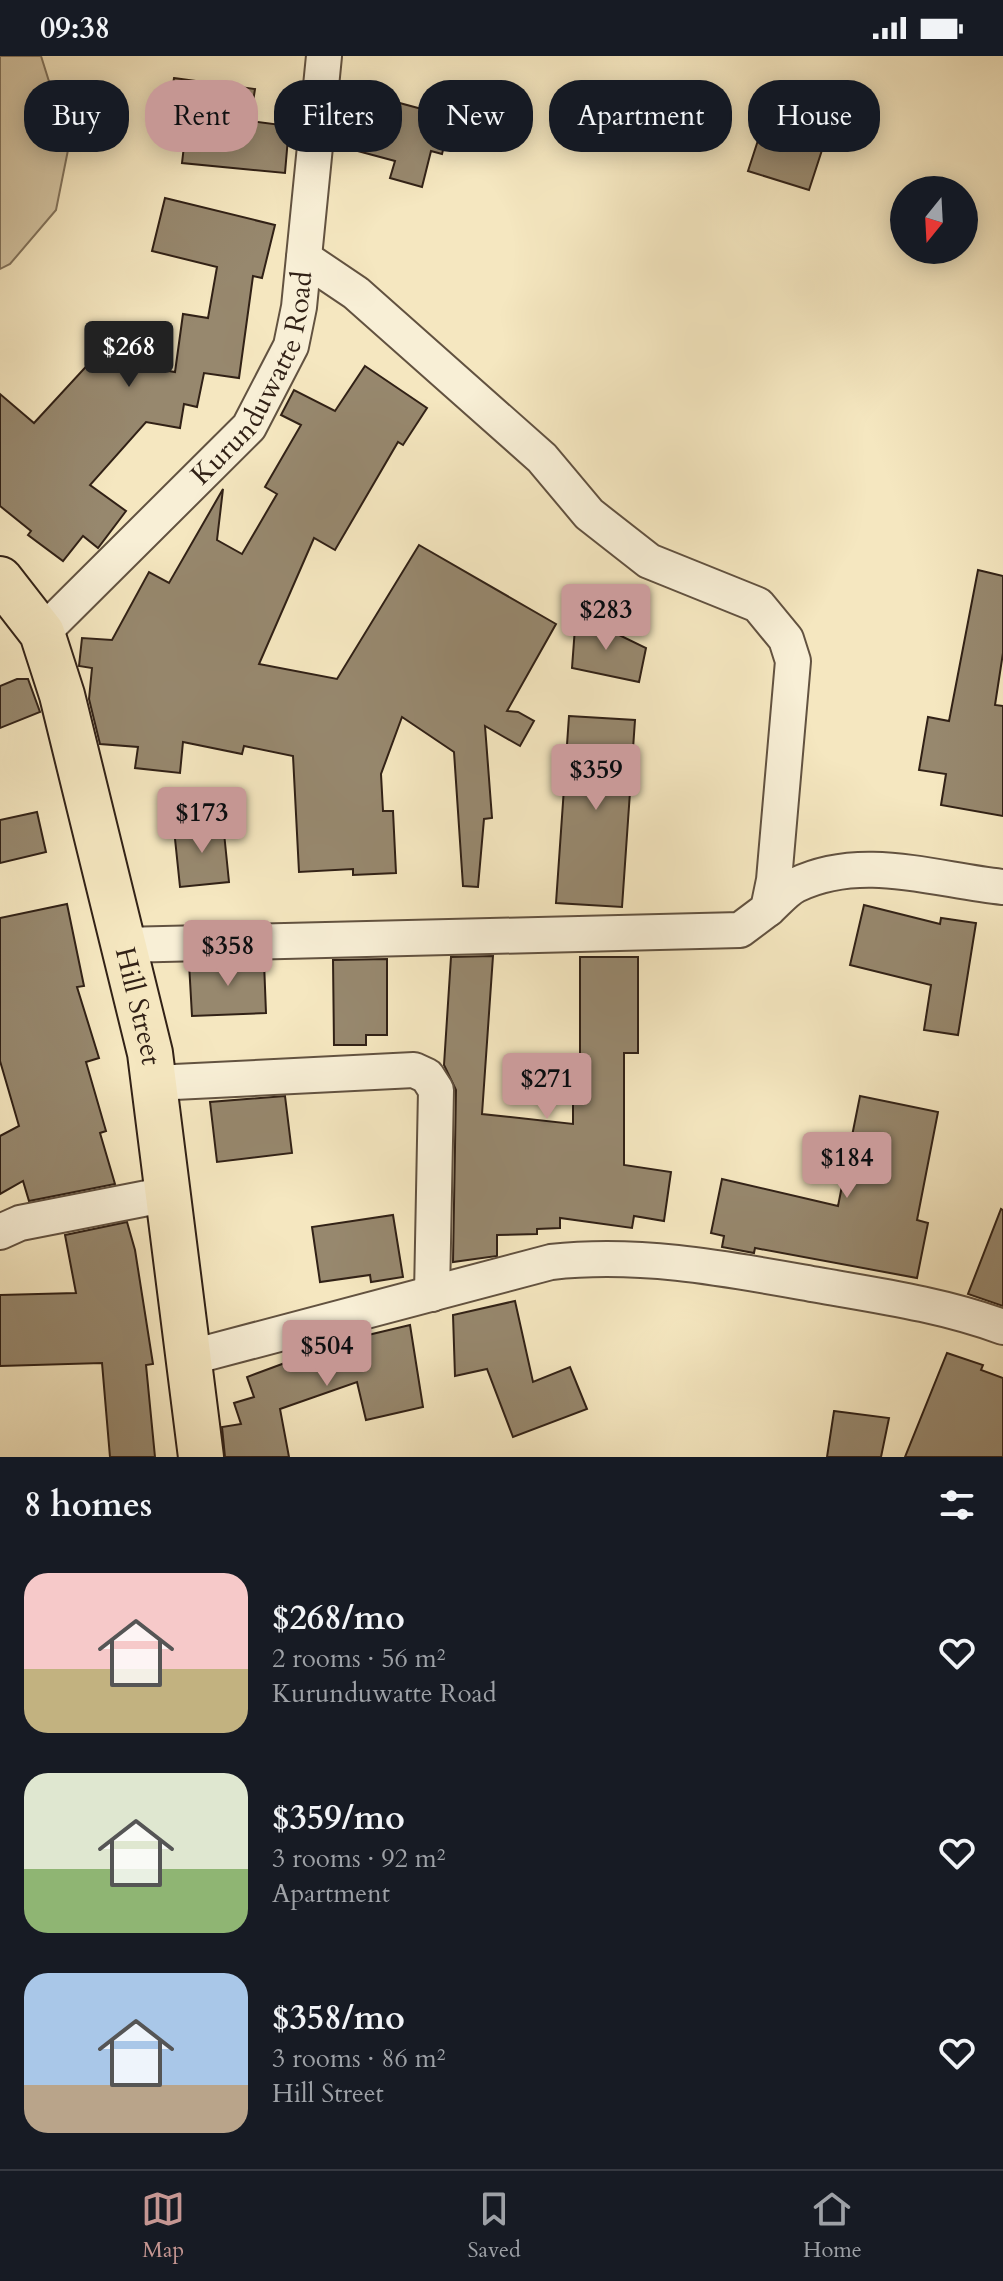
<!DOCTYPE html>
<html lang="en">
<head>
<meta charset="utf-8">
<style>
	body { margin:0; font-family:Cardo,serif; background:#20242c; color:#f1f3f6; height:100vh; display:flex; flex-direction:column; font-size:30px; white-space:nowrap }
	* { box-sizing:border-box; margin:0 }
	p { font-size:26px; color:#9ea1a6 }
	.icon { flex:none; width:44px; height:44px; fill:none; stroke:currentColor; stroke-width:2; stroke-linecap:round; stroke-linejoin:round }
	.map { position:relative; height:1401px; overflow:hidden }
	.details { display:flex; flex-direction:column; background:#171b24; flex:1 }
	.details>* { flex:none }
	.hud { position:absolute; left:24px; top:24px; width:956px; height:72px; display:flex; gap:16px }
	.needle { width:52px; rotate:198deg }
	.controls { position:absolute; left:890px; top:120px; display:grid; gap:16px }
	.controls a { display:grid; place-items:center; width:88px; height:88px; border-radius:50%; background:#171b24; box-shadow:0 4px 20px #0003; font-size:40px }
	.price { position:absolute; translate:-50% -68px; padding:0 18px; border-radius:8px; background:#c59692; color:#111; font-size:26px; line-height:52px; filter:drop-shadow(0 2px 4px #0008) }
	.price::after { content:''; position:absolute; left:50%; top:48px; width:24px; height:18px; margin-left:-12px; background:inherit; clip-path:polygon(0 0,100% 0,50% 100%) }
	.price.on { background:#222; color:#fff }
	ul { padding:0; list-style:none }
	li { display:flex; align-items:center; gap:24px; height:200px; padding:0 24px }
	li span { display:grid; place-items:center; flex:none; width:224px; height:160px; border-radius:24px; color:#555 }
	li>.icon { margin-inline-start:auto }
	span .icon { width:96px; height:96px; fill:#fffc; stroke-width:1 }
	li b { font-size:34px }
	h2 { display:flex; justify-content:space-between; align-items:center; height:96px; padding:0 24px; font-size:34px }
	.chip { padding:0 28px; border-radius:32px; background:#171b24; box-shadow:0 4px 20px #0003; font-size:28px; line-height:72px }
	.chip.on { background:#c59692; color:#111 }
	.status { display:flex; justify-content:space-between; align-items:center; height:56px; padding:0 40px; background:#171b24; direction:ltr }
	.status svg { height:22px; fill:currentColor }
	.tab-bar { display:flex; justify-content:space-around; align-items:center; height:112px; border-top:2px solid #363941; background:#171b24; font-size:22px; color:#9ea1a6 }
	.tab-bar a { display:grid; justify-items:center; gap:4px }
	.tab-bar .on { color:#c59692 }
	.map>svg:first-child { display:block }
	.green { fill:#d4c5a3; stroke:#82735c; stroke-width:2 }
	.building { fill:#97886e; stroke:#312116; stroke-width:2 }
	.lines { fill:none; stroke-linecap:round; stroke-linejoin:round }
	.minor-casing { stroke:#625240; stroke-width:38 }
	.major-casing { stroke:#312116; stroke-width:48 }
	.minor { stroke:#f8efd6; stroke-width:34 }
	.major { stroke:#f5e7c0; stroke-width:44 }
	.labels { text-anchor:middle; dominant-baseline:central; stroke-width:6; stroke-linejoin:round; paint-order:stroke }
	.street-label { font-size:28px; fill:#312116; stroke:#f8efd6 }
</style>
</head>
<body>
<div class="status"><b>09:38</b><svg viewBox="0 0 49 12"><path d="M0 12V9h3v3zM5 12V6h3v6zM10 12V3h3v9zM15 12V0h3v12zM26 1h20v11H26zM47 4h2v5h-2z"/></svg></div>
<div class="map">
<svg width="1003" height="1401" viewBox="0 0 1003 1401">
	<rect width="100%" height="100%" fill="#f5e7c0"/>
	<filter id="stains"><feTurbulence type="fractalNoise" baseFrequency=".0025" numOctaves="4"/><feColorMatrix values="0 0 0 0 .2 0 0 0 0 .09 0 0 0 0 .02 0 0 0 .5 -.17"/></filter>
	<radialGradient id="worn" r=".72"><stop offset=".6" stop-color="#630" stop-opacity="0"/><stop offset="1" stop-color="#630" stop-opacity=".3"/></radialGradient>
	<!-- green -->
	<path class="green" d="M0,0H41L69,89L56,154L10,208L0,213Z"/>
	<!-- building -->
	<g class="building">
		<path d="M174,22L255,33L250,65L289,70L285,117L182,107L187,64L168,61Z"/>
		<path d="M370,39L444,59L441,69L449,71L442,98L431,95L422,131L390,122L395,105L354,94Z"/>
		<path d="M763,69L824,88L809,134L748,115Z"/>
		<path d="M165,142L275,169L262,222L253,220L239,322L204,317L197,351L184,348L180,372L146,366L90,429L126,455L98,492L83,480L63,505L28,479L31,475L0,450V338L34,367L104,291L125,308L175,316L183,258L208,262L217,211L152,195Z"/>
		<path d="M365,310L427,352L403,389L398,386L335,494L314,482L259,608L337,623L419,489L556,568L507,655L518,656L534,665L520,690L485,670L492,762L484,763L478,831L463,830L454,696L402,661L381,718L383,755H393L396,817L353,819V813L299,816L293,700L244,690L242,698L183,686L180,717L135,712L138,691L100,688L89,643L92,612L79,610L82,582L112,584L149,516L169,527L223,433L217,484L242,498L277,438L265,431L301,369L281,359L294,334L335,355Z"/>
		<path d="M978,514L1003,520V597L995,649L1003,650V760L941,749L946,718L919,714L928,661L949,665Z"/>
		<path d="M576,558L646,592L639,626L572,612Z"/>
		<path d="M17,623H28L40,656L0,672V630Z"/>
		<path d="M569,660L635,664L622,851L556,847Z"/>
		<path d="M37,756L46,796L0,807V764Z"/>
		<path d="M223,767L229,826L180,831L174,773Z"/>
		<path d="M67,848L84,930L77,931L99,1002L86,1006L106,1075L100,1077L115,1128L29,1145L23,1125L0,1138V1080L19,1070L0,1005V862Z"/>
		<path d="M864,849L940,868L941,862L976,867L958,979L924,974L931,929L850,909Z"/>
		<path d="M493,900L482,1058L573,1068V1013H580V901H638V997H624V1109L671,1116L664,1165L634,1160L632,1172L560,1162V1172L537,1173V1178L497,1179V1200L453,1206L456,1034L444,1009L451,901Z"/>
		<path d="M387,903V979H366V989H334L333,904Z"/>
		<path d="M264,906L266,957L192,960L189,907Z"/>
		<path d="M285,1040L292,1097L217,1106L210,1046Z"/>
		<path d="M860,1040L938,1056L917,1164L928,1167L917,1222L755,1192L754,1197L722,1191L724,1180L711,1177L722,1123L838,1150Z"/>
		<path d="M1001,1153L1003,1154V1250L968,1238Z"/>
		<path d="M393,1159L403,1221L371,1226L370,1219L320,1226L312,1171Z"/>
		<path d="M127,1166L135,1194L153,1308L146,1309L155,1401H110L102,1307L0,1310V1239L76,1237L65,1179Z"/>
		<path d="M515,1245L533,1326L570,1311L587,1353L513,1381L487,1313L455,1320L453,1259Z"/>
		<path d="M410,1269L423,1351L366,1364L357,1326L280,1353L289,1401H225L222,1371L241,1368L234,1347L254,1341L247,1321L347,1284Z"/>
		<path d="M947,1297L983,1309L981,1314L1003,1322V1401H905Z"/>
		<path d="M834,1355L889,1362L881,1401H827Z"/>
	</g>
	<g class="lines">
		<!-- minor casing -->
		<g class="minor-casing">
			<g id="minor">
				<path id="s1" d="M42,577L249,371L291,290L299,251L324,0"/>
				<path d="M768,853C777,845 786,834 796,829C862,797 935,824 1003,831"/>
				<path d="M122,889L740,874L768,853L774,824L793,605L786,583L758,549L649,505L589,458L542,402L356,237L304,202"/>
				<path d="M154,1027L414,1014L427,1020L436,1034L432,1238"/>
				<path d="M0,1176L20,1167L168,1138"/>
				<path d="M188,1302L551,1206C642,1196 728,1213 818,1229C881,1240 943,1249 1003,1271"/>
			</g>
		</g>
		<!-- major casing -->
		<g class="major-casing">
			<g id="major">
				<path id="s2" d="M0,523L42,577L62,639L150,997L201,1401"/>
			</g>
		</g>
		<!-- minor -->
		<use href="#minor" class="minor"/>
		<!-- major -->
		<use href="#major" class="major"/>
	</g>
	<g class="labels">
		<!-- street labels -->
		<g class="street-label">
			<text stroke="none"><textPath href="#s1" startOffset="338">Kurunduwatte Road</textPath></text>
			<text stroke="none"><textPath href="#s2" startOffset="454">Hill Street</textPath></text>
		</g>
	</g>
	<rect width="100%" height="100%" filter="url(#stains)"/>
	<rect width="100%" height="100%" fill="url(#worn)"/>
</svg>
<div class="controls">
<a><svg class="needle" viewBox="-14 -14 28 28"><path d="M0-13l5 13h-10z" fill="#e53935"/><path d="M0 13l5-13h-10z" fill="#9ea1a6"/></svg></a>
</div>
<b class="price on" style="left:129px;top:333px">$268</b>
<b class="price" style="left:606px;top:596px">$283</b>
<b class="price" style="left:596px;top:756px">$359</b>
<b class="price" style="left:202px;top:799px">$173</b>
<b class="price" style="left:228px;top:932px">$358</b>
<b class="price" style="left:547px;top:1065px">$271</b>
<b class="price" style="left:847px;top:1144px">$184</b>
<b class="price" style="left:327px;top:1332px">$504</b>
<div class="hud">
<a class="chip">Buy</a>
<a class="chip on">Rent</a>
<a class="chip">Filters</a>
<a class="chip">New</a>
<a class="chip">Apartment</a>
<a class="chip">House</a>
</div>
</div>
<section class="details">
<h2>8 homes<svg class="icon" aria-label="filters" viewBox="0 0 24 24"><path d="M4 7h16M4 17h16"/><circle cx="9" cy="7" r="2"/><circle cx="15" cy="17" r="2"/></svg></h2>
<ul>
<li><span style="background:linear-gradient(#f6c9c9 60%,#c2b280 0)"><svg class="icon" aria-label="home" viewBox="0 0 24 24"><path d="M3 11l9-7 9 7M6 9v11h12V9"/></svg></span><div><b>$268/mo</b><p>2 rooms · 56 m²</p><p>Kurunduwatte Road</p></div><svg class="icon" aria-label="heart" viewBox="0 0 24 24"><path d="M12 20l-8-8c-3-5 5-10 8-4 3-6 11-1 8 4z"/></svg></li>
<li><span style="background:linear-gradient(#dfe7d0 60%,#8fb573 0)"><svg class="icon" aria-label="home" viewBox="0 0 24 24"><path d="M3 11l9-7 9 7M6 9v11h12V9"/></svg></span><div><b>$359/mo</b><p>3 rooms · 92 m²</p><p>Apartment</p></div><svg class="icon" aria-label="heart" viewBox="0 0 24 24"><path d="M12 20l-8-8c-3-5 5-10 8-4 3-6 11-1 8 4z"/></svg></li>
<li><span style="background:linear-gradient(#a9c7e8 70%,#b9a48a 0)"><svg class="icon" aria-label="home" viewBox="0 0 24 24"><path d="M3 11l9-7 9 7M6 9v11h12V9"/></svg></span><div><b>$358/mo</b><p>3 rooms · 86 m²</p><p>Hill Street</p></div><svg class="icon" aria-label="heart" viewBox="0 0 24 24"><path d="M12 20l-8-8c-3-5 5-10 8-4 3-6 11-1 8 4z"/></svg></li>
</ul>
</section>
<nav class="tab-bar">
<a class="on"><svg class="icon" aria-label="map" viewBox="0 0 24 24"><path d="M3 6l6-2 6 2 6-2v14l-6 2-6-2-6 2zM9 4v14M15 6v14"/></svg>Map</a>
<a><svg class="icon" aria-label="saved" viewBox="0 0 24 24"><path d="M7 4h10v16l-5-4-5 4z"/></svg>Saved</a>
<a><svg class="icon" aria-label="home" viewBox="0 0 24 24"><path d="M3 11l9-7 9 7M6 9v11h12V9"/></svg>Home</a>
</nav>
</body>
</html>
